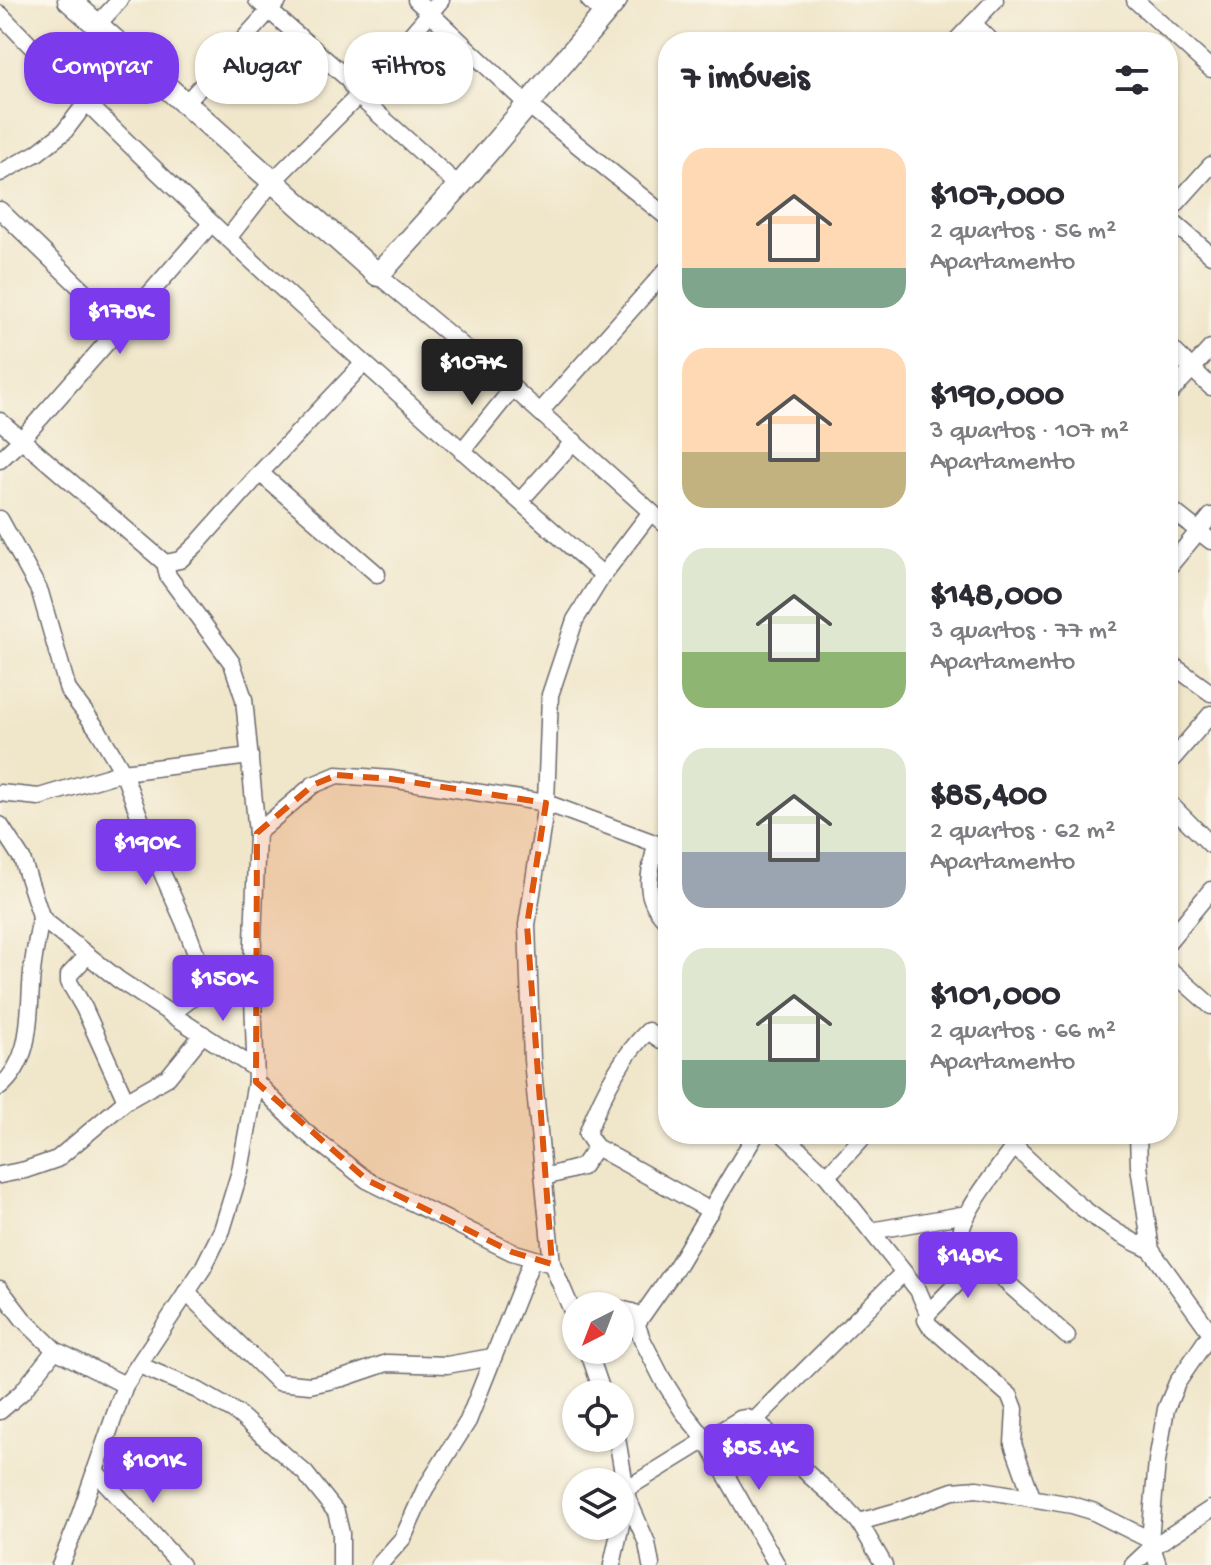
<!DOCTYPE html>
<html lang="pt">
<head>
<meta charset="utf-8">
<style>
	body { margin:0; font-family:"Gochi Hand",sans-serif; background:#f2f2f3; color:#2b2b33; height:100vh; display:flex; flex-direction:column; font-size:30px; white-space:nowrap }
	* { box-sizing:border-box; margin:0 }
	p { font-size:26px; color:#7c7c81 }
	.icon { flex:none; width:44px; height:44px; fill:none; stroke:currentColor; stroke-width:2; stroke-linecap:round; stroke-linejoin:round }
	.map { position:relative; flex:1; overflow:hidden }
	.side { position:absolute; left:658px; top:32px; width:520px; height:1112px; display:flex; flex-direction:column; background:#fff; border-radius:32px; box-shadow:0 2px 6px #0004 }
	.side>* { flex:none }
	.top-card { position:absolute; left:24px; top:32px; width:514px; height:72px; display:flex; gap:16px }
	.needle { width:52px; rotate:222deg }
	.fabs { position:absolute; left:562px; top:1292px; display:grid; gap:16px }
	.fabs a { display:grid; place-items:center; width:72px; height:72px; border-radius:50%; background:#fff; box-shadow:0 2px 6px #0004; font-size:40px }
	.price { position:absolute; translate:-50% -68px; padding:0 18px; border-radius:8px; background:#7c3aed; color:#fff; font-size:26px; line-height:52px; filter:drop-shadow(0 2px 4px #0008) }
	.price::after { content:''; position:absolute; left:50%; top:48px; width:24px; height:18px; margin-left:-12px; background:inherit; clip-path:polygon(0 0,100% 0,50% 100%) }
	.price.active { background:#222; color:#fff }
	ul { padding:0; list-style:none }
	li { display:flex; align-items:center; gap:24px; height:200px; padding:0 24px }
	li span { display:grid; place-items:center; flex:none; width:224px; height:160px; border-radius:24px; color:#555 }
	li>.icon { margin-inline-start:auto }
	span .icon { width:96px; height:96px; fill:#fffc; stroke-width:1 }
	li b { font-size:34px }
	h2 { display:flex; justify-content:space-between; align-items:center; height:96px; padding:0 24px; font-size:34px }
	.chip { padding:0 28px; border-radius:32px; background:#fff; box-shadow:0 2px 6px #0004; font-size:28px; line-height:72px }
	.chip.active { background:#7c3aed; color:#fff }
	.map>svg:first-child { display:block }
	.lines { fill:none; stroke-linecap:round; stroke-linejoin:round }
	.street-casing { stroke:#6a676d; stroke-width:19 }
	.secondary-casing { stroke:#6a676d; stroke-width:25 }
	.street { stroke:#fff; stroke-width:16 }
	.secondary { stroke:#fff; stroke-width:22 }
	.marked { fill:#de560e; fill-opacity:0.2; stroke:#de560e; stroke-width:6; stroke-dasharray:16 10; stroke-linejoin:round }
</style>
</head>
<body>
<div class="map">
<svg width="1211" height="1565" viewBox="0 0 1211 1565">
	<rect width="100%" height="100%" fill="#fbf7ec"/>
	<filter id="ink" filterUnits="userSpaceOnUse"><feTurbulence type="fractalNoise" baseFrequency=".0125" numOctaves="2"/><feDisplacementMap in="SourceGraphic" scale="16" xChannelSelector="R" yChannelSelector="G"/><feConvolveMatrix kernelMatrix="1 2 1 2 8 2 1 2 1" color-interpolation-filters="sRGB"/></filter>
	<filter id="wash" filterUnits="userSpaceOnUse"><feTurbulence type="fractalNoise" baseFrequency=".006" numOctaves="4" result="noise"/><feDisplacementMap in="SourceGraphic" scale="32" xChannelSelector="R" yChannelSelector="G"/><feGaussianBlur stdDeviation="1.8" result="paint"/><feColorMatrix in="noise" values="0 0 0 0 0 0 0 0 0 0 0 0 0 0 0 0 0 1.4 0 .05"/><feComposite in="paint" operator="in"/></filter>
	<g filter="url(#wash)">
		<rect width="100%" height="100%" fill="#f0e6ca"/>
	</g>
	<g filter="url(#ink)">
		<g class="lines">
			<!-- street casing -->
			<g class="street-casing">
				<g id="street">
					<path d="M257,0L347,78L358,96L459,186"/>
					<path d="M416,0L527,104L668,218"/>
					<path d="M589,0L604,14"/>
					<path d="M1135,0L1211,69"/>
					<path d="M0,14C190,213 397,393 603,575"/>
					<path d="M973,23L992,42"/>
					<path d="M97,25L120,0"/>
					<path d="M955,42L995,0"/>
					<path d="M185,104L279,0"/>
					<path d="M0,173L37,153L64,132L86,103L134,59"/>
					<path d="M0,210L120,326"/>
					<path d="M1168,213L1211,165"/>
					<path d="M1168,218L1211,255"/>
					<path d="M229,237L272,182L358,96L441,0"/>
					<path d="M378,275L513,388L668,527"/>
					<path d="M1168,345L1211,387"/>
					<path d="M1168,395L1211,348"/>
					<path d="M540,412L668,268"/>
					<path d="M0,421L165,563L180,560L197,544L260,473L364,363"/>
					<path d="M462,451L513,388"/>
					<path d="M0,460L21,440L211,224"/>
					<path d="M260,473L377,574"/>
					<path d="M520,501L574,441"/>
					<path d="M1168,507L1211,541"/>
					<path d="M0,519L40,592L68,690L98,730L123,772L151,848L184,922L208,986"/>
					<path d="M165,563L168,576L232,663L244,699L257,833L252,968L256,1082L304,1131L367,1180L512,1252L552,1264"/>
					<path d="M1168,568L1211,516"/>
					<path d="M1168,662L1211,693"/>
					<path d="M1168,764L1211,714"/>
					<path d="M0,793L39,797L123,772L250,756"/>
					<path d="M1168,802L1211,845"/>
					<path d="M0,825L22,859L41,916L46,922L119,980L171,1014L208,986L252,968"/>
					<path d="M257,833L313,785L337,775L391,779L546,803L668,848"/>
					<path d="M656,845C649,876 641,897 668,922"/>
					<path d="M1168,942L1211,890"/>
					<path d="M87,956L69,975V982L84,1008L126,1101"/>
					<path d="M1168,968L1211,1006"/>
					<path d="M171,1014L253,1067"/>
					<path d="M668,1045L648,1031C620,1058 601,1097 587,1134L596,1147L711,1211"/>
					<path d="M0,1087C34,1058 28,1012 32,972C34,953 38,935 41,916"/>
					<path d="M783,1134L827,1176L918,1290L928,1313L926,1320L929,1325L1010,1396L1015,1409L1013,1444L1032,1497"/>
					<path d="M1022,1134C1006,1162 959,1211 960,1241L1067,1336"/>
					<path d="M1138,1134L1139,1166L1151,1250L1211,1333L1210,1341"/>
					<path d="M1015,1147C1057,1187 1097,1227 1151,1250"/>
					<path d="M0,1175L25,1170L57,1159L126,1101L168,1077L203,1034"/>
					<path d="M827,1176L866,1134"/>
					<path d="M544,1177L582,1167L596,1147"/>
					<path d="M871,1231L967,1214"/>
					<path d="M0,1289L23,1319L55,1350L125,1385"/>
					<path d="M186,1292L278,1382L310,1385L343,1378L387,1363L447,1365L492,1357"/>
					<path d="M620,1309L632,1312L642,1339L662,1378L682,1410L706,1440L777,1565"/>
					<path d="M928,1313L980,1260"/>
					<path d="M576,1320L552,1264L532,1060L527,925L546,803L550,695L575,620L603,575L651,512"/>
					<path d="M637,1323L677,1266L756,1134"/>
					<path d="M588,1350L603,1394"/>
					<path d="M139,1365L197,1390L237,1413L305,1473L336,1512L341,1533V1565"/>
					<path d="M0,1411L22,1392L55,1350"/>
					<path d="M754,1421L903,1273"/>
					<path d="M95,1471L181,1565"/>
					<path d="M626,1489L740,1419L747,1418L760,1424L809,1475L842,1504L859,1522L884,1565"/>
					<path d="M627,1497L647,1543L651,1565"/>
					<path d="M859,1522L898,1511L953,1491L977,1489L1072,1505L1092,1511L1150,1540"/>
					<path d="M60,1565L75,1529L125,1385L203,1268L222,1230L240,1171L256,1082"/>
					<path d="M379,1565L403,1538L425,1489L468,1421L532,1260"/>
					<path d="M612,1565L627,1497L617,1438"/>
					<path d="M1133,1565L1151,1548L1211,1509"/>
					<path d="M1158,1565L1150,1540L1157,1461L1166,1409L1177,1383L1211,1333"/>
				</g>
			</g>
			<!-- secondary casing -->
			<g class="secondary-casing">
				<path id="secondary" d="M69,0L378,275L459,186L616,0"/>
			</g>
			<!-- street -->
			<use href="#street" class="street"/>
			<!-- secondary -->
			<use href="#secondary" class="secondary"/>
		</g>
	</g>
	<!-- marked area -->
	<path class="marked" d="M337,775L391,779L546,803L527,925L552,1264L512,1252L367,1180L256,1082L257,833L313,785Z"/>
</svg>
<div class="fabs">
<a><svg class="needle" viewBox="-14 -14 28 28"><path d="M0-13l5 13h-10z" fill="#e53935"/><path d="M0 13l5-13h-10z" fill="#7c7c81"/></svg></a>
<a><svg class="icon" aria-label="locate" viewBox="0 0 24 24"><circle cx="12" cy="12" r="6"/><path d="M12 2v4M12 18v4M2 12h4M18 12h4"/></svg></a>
<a><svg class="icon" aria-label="layers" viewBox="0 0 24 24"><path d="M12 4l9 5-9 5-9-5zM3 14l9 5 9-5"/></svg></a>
</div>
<b class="price" style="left:120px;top:356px">$178K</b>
<b class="price active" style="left:472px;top:407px">$107K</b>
<b class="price" style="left:146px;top:887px">$190K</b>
<b class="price" style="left:223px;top:1023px">$150K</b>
<b class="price" style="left:968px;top:1300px">$148K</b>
<b class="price" style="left:759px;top:1492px">$85.4K</b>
<b class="price" style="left:153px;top:1505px">$101K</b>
<div class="top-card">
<a class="chip active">Comprar</a>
<a class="chip">Alugar</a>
<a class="chip">Filtros</a>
</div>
<section class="side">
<h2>7 imóveis<svg class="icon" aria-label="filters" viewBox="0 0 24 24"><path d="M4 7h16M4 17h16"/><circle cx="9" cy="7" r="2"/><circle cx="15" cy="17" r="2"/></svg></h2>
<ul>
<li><span style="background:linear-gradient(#ffd9b3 75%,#7fa58c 0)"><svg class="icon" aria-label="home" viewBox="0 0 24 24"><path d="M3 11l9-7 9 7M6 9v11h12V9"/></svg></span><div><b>$107,000</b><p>2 quartos · 56 m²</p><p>Apartamento</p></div></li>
<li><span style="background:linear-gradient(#ffd9b3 65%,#c2b280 0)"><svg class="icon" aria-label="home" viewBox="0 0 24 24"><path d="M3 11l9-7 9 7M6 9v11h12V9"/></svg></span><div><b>$190,000</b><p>3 quartos · 107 m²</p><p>Apartamento</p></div></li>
<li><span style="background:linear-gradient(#dfe7d0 65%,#8fb573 0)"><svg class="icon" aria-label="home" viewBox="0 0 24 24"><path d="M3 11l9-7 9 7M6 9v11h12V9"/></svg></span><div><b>$148,000</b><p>3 quartos · 77 m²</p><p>Apartamento</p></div></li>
<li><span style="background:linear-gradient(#dfe7d0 65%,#9aa5b1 0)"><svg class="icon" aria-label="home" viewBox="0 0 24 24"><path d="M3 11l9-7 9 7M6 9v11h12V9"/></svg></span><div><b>$85,400</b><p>2 quartos · 62 m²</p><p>Apartamento</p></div></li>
<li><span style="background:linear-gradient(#dfe7d0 70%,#7fa58c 0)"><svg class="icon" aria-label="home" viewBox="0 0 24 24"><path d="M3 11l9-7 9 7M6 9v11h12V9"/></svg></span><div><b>$101,000</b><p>2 quartos · 66 m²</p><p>Apartamento</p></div></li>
</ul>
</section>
</div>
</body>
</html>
